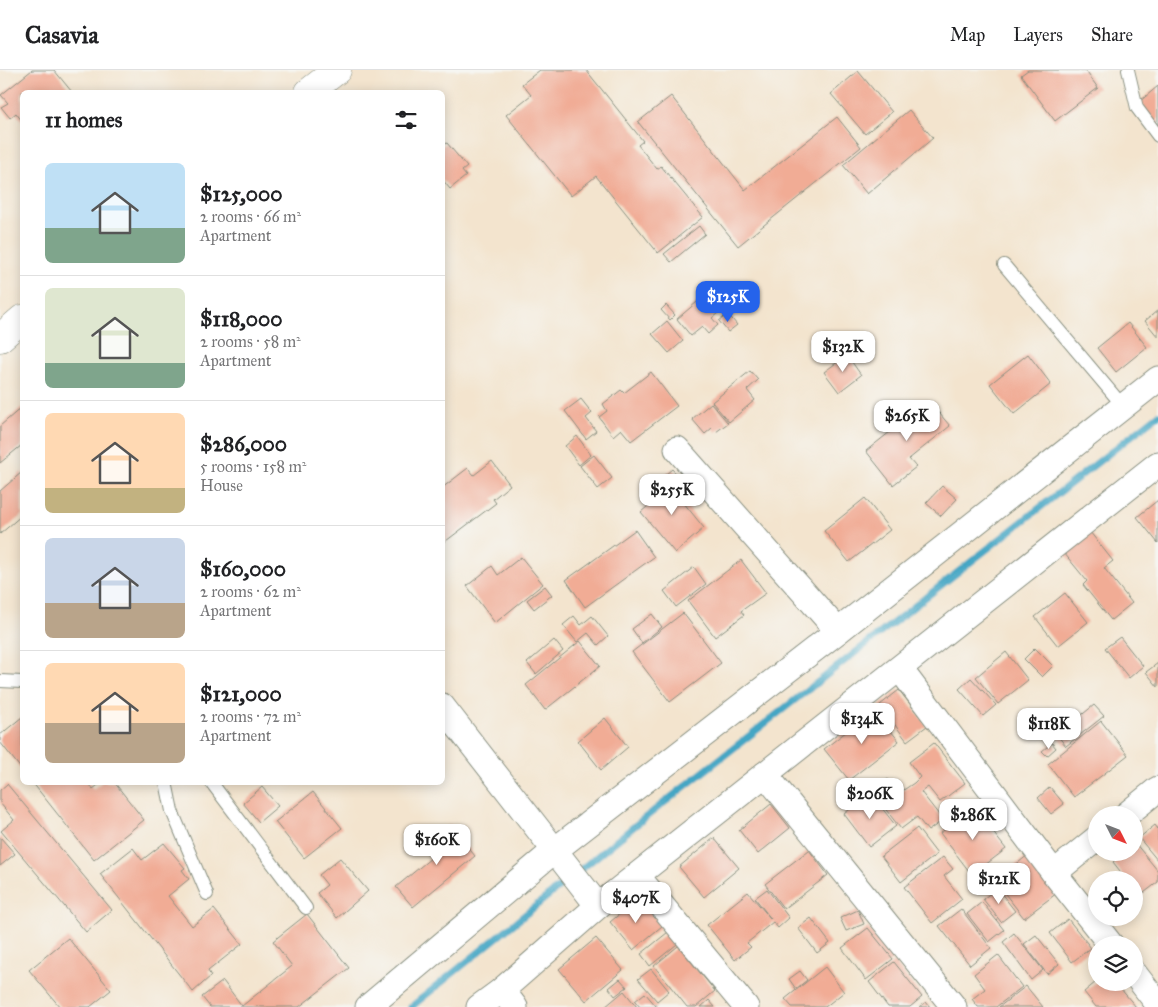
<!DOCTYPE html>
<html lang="en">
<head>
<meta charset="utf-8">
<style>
	body { margin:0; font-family:"IM FELL Great Primer",serif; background:#f2f2f2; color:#202124; height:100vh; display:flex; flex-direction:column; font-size:19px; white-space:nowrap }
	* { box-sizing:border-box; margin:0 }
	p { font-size:16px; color:#757577 }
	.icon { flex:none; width:28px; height:28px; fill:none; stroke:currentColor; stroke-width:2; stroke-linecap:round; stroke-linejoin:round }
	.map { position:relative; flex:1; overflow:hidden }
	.sheet { position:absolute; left:20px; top:20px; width:425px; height:695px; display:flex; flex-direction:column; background:#fff; border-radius:8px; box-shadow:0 2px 12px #0003 }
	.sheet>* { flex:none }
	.needle { width:32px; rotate:132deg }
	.fabs { position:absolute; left:1088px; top:736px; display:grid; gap:10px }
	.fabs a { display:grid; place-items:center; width:55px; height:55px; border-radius:50%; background:#fff; box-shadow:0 2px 12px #0003; font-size:25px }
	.price { position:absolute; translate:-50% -42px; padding:0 11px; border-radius:10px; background:#fff; color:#222; font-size:16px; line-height:32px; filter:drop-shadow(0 1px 2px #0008) }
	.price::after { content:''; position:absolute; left:50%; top:30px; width:15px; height:11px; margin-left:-8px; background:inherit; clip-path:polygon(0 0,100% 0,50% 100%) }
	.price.selected { background:#2563eb; color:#fff }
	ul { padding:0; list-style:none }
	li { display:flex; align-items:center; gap:15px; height:125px; padding:0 25px }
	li+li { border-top:1px solid #e0e0e0 }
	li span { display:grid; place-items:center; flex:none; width:140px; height:100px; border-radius:8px; color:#555 }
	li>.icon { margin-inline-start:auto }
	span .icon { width:60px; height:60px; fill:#fffc; stroke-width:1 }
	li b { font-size:21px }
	h2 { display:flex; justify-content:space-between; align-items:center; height:60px; padding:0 25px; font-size:21px }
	header { display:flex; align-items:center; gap:30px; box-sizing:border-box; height:70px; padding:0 25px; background:#fff; border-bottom:1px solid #e0e0e0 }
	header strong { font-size:24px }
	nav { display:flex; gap:28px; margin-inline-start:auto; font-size:18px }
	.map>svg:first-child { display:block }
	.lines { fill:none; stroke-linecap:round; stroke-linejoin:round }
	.stream { stroke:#44a6c4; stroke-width:7 }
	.building { fill:#f1ac95 }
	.lane-casing { stroke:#899081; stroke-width:14 }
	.street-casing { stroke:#899081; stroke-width:27 }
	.primary-casing { stroke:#899081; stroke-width:29 }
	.lane { stroke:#fff; stroke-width:12 }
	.street { stroke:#fff; stroke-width:25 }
	.primary { stroke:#fff; stroke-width:28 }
</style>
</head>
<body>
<header>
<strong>Casavia</strong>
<nav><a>Map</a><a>Layers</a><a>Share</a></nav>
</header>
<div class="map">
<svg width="1158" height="937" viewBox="0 0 1158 937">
	<rect width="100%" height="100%" fill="#f6f6f2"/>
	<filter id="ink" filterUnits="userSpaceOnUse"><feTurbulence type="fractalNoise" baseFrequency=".02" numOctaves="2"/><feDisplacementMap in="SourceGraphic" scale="10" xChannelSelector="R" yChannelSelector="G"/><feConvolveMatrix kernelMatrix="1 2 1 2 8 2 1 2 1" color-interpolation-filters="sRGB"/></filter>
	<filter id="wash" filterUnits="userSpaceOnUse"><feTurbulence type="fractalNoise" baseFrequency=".0096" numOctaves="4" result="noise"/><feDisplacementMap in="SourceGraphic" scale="20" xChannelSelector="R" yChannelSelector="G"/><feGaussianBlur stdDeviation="1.12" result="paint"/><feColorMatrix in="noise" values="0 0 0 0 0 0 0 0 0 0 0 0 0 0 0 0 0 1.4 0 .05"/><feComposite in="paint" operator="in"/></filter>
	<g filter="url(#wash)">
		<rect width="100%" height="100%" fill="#f3e4ce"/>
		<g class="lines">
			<!-- stream -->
			<path class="stream" d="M411,937L637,754L1158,345"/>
		</g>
		<g id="blocks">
			<!-- building -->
			<g class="building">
				<path d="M32,0H54L72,22H22V51L16,43L10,48L1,37L8,33L1,25Z"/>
				<path d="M540,0H586L643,71L638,75L657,99L661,96L703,147L658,183L596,106L571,126L506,45L531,25L522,14Z"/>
				<path d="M1028,0H1085L1098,18L1055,51L1021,5Z"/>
				<path d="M858,1L892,42L865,64L831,24Z"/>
				<path d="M1158,16V56L1139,32Z"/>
				<path d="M671,26L745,120L837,47L861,77L738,176L638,52Z"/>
				<path d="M909,40L933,68L867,124L843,95Z"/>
				<path d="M447,73L467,97L462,101L466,106L450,119L442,109V76Z"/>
				<path d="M699,156L705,164L671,192L664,184Z"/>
				<path d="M710,221L724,238L712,248L718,255L708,264L702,257L691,266L677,249Z"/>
				<path d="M666,235L675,245L670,250L661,240Z"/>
				<path d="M1158,240V267L1145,251Z"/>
				<path d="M728,244L737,255L728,262L719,251Z"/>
				<path d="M667,251L683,271L669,283L652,264Z"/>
				<path d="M1128,253L1147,277L1116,302L1097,278Z"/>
				<path d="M1028,284L1051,314L1014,344L990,314Z"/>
				<path d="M847,285L861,305L839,322L824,302Z"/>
				<path d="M750,301L758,310L747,320L755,330L729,352L712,332Z"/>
				<path d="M651,302L677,336L631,371L621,359L613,366L599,347L607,341L603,334L621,320L624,323Z"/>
				<path d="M581,329L592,343L586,348L596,361L586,369L565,341Z"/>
				<path d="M929,331L950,356L909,389L916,397L893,415L866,381Z"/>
				<path d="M711,333L728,353L716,362L712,358L705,364L692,349Z"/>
				<path d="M22,337V375L0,393V356Z"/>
				<path d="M577,366L591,385L579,395L565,376Z"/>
				<path d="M594,385L612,408L598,419L580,396Z"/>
				<path d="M492,391L510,415L493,429L496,433L442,474V418L468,398L474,405Z"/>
				<path d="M672,399L681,409L671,417L704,458L675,483L641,442L667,420L659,410Z"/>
				<path d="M22,402V445L0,464V421Z"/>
				<path d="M942,416L957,429L941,446L926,433Z"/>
				<path d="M865,428L890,460L849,492L824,461Z"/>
				<path d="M1158,430V473L1137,447Z"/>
				<path d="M635,460L654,487L585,537L566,510Z"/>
				<path d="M1090,462L1113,491L1104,498L1132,533L1111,550L1083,515L1087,511L1064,483Z"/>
				<path d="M521,487L543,514L495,553L467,516L492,496L498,505Z"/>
				<path d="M741,490L766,523L741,541L744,545L715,567L688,531Z"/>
				<path d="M694,497L706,514L676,537L664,521Z"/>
				<path d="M545,516L552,525L534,539L527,530Z"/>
				<path d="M1065,523L1088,552L1058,576L1035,547Z"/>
				<path d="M683,543L721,593L670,632L632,582Z"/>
				<path d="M652,544L662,557L642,573L632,559Z"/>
				<path d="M574,546L581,555L592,546L608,566L598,575L588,563L577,572L563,555Z"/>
				<path d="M1120,567L1143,596L1129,608L1105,578Z"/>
				<path d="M554,570L563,581L536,604L527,593Z"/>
				<path d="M580,571L600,596L545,640L526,615Z"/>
				<path d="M1035,578L1053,596L1042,607L1024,589Z"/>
				<path d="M1006,582L1028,610L998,634L976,607Z"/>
				<path d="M1158,593V617L1146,602Z"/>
				<path d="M971,608L996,635L983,646L959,619Z"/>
				<path d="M899,620L927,656L907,671L880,635Z"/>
				<path d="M1094,635L1104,646L1066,676L1057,665Z"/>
				<path d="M874,640L899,671L849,710L824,679Z"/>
				<path d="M22,647V700L0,672V665Z"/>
				<path d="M605,648L628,677L601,700L578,671Z"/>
				<path d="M1101,651L1128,685L1074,727L1048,694Z"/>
				<path d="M934,673L965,713L940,732L928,717L921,722L943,750L928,761L917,747L901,759L872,722L888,709L899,723L914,713L920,707L909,692Z"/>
				<path d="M1052,673L1056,678L1047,686L1042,681Z"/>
				<path d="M32,712H88L93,719L102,712H114L144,750L94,790Z"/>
				<path d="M7,714L112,840L86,862L1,761L14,750L0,733V720Z"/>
				<path d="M262,717L278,736L259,752L243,733Z"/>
				<path d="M1050,717L1064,734L1051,744L1038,728Z"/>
				<path d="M313,722L342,758L304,788L275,752Z"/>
				<path d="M870,723L896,756L869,777L844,744Z"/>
				<path d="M771,734L790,758L758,784L739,760Z"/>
				<path d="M974,738L1006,779L972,805L940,763Z"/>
				<path d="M450,755L475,786L413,837L396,817L431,788L423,778Z"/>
				<path d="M1155,755L1158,759V791L1139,768Z"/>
				<path d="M917,758L937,784L901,812L881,786Z"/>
				<path d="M0,767L15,784L0,796Z"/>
				<path d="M714,768L739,798L704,827L679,797Z"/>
				<path d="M164,773L185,798L182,800L189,809L168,826L192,856L214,839L242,874L208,901L211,906L193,922L100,804L133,778L142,790Z"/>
				<path d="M1135,773L1158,801V812L1140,826L1134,818V810H1127L1113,792L1124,782H1134Z"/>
				<path d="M809,780L828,805L784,839L765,814Z"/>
				<path d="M1028,785L1057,823L1024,848L995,811Z"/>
				<path d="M943,787L953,799L944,806L962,829L932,853L904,817Z"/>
				<path d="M340,788L368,821L337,848L317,823L327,815L319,805Z"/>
				<path d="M997,818L1015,841L1001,852L983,829Z"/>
				<path d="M767,819L789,848L778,858L773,852L747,873L751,877L735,890L707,855L748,822L771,849L755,828Z"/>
				<path d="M639,828L662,856L633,880L610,852Z"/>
				<path d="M982,832L1004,860L989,872L967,844Z"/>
				<path d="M961,839L991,878L970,895L939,856Z"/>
				<path d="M858,840L864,854L846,861L840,848Z"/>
				<path d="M307,844L349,898L299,937H210L202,927L223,911L242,936L292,896L273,871Z"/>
				<path d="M811,848L830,873L817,883L798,858Z"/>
				<path d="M1068,849L1091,878L1072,892L1050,863Z"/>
				<path d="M673,858L682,870L650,896L641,884Z"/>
				<path d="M868,858L893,889L866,910L842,878Z"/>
				<path d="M1014,863L1043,900L1031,910L1003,872Z"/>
				<path d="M1036,865L1059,894L1047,904L1024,874Z"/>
				<path d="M68,868L111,920L90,937H60L29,900Z"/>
				<path d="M596,868L623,900L586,931L559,899Z"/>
				<path d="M678,876L715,921L696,937H687L654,896Z"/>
				<path d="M998,885L1022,917L996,937H978L972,929L985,919L974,904Z"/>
				<path d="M894,892L922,927L910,937H888L869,912Z"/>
				<path d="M825,897L844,922L825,937H792L785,929Z"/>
				<path d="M651,899L669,921L657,931L638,909Z"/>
				<path d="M800,901L807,910L796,919L789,909Z"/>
				<path d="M620,909L627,917L615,926L609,918Z"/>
				<path d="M1096,912H1115L1136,937H1096L1084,922Z"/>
				<path d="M1026,916L1043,937H999Z"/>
				<path d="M624,921L637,937H605Z"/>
				<path d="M645,923L657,937H640L635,931Z"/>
				<path d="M709,930L715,937H701Z"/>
				<path d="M926,932L930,937H920Z"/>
			</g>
		</g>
	</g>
	<g filter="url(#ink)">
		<use href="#blocks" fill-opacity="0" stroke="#899081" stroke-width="1"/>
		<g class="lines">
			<!-- lane casing -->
			<g class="lane-casing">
				<g id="lane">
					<path d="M1128,0L1137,38L1158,66"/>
					<path d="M1004,195L1123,336"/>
					<path d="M0,611L22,612"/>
					<path d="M166,712L172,741L207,824"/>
					<path d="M211,712L306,838"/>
				</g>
			</g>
			<!-- street casing -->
			<g class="street-casing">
				<g id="street">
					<path d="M677,379L838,561"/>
					<path d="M900,599L1054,803L1111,875"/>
					<path d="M442,636L598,836"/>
					<path d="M765,704L954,937"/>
					<path d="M1126,745L1158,719"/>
					<path d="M1054,803L1096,769"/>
					<path d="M638,807L746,937"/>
					<path d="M1134,903L1158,934"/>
					<path d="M502,920L515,937"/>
					<path d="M368,937L555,780L838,561L1158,309"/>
					<path d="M479,937L502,920L598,836L1158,394"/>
				</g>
			</g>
			<!-- primary casing -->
			<g class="primary-casing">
				<g id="primary">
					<path d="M309,22L337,0"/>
					<path d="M0,268L22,249"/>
				</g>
			</g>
			<!-- lane -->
			<use href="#lane" class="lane"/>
			<!-- street -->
			<use href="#street" class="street"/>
			<!-- primary -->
			<use href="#primary" class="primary"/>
		</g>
	</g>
</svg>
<div class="fabs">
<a><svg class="needle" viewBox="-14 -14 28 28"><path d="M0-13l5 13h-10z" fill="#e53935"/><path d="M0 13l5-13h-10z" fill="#757577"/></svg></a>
<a><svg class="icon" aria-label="locate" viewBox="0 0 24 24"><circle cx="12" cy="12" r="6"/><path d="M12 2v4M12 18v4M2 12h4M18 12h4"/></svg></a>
<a><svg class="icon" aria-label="layers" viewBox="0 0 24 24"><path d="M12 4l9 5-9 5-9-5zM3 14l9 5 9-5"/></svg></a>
</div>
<b class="price selected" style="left:728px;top:253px">$125K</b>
<b class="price" style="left:843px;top:303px">$132K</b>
<b class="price" style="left:907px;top:372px">$265K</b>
<b class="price" style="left:672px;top:446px">$255K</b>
<b class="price" style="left:862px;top:675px">$134K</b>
<b class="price" style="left:1049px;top:680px">$118K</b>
<b class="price" style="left:870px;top:750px">$206K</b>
<b class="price" style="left:973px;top:771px">$286K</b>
<b class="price" style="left:437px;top:796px">$160K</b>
<b class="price" style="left:999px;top:835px">$121K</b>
<b class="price" style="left:636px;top:854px">$407K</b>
<section class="sheet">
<h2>11 homes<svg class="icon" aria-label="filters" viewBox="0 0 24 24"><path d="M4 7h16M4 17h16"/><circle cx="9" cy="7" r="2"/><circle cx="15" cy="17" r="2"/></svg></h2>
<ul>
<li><span style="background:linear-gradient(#bfe0f5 65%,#7fa58c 0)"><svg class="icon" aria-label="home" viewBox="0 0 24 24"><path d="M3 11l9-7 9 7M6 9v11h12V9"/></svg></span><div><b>$125,000</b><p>2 rooms · 66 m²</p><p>Apartment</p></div></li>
<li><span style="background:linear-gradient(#dfe7d0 75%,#7fa58c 0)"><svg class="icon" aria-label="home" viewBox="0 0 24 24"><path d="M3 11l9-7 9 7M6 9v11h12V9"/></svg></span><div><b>$118,000</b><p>2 rooms · 58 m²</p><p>Apartment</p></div></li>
<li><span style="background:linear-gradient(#ffd9b3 75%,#c2b280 0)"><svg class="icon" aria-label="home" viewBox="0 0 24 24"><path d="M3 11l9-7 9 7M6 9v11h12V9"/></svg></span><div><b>$286,000</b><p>5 rooms · 158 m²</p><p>House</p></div></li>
<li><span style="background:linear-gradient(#c9d6e8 65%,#b9a48a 0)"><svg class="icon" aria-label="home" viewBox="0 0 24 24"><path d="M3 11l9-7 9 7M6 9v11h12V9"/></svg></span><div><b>$160,000</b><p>2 rooms · 62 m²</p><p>Apartment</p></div></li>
<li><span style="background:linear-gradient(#ffd9b3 60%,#b9a48a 0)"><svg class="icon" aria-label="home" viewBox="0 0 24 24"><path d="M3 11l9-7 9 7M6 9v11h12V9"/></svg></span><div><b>$121,000</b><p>2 rooms · 72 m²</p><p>Apartment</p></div></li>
</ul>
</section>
</div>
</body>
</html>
